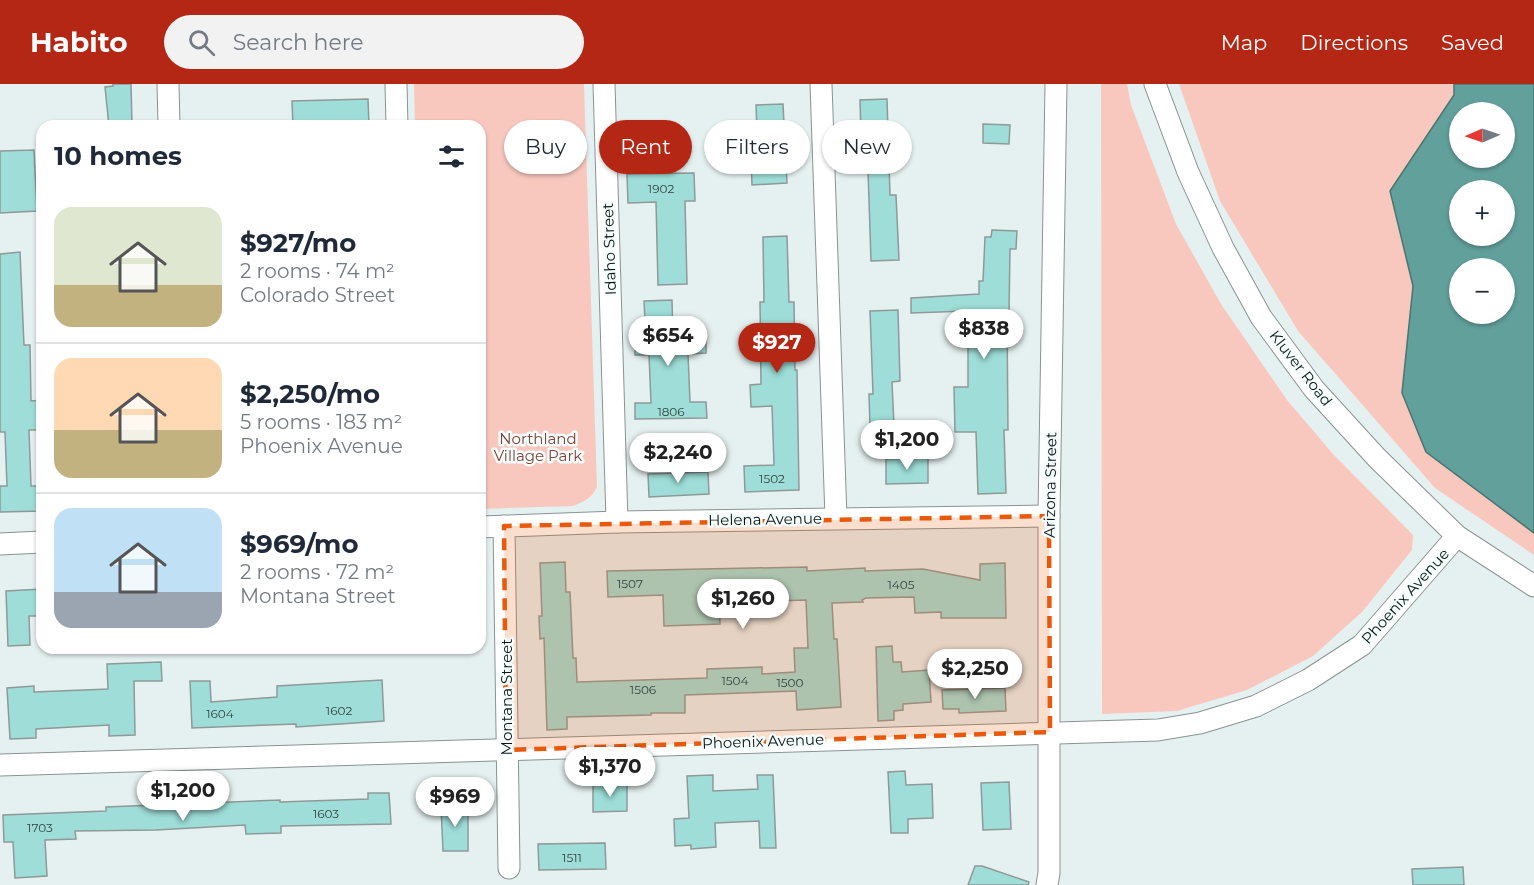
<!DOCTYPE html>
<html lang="en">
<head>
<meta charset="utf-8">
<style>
	body { margin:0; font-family:Montserrat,sans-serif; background:#f2f2f3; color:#1f2937; height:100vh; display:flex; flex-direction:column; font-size:22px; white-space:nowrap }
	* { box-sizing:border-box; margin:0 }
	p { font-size:20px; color:#747a83 }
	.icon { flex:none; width:33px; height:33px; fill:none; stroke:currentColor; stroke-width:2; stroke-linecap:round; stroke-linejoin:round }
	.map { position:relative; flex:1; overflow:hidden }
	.details { position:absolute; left:36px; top:36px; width:450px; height:534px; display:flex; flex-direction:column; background:#fff; border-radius:18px; box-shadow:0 2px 4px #0004 }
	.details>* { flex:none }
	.guide { position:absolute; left:504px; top:36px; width:570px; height:54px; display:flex; gap:12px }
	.needle { width:39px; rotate:268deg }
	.tools { position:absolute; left:1449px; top:18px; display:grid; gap:12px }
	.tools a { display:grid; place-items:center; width:66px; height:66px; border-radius:50%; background:#fff; box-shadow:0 2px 4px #0004; font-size:30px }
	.price { position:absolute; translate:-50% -51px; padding:0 14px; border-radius:21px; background:#fff; color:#222; font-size:20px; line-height:39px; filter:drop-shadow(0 2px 3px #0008) }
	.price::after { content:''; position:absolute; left:50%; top:36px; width:18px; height:14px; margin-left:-9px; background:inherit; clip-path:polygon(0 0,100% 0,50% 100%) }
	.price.on { background:#b42714; color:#fff }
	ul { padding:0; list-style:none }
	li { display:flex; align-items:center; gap:18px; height:150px; padding:0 18px }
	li+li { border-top:2px solid #e0e1e3 }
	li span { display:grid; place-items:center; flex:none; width:168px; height:120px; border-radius:18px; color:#555 }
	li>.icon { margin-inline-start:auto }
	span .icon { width:72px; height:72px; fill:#fffc; stroke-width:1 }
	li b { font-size:26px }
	h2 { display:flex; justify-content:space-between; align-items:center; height:72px; padding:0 18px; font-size:26px }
	.tag { padding:0 21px; border-radius:27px; background:#fff; box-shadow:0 2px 4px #0004; font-size:21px; line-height:54px }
	.tag.on { background:#b42714; color:#fff }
	header { display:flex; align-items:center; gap:36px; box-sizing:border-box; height:84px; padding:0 30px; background:#b42714; color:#fff }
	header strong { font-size:28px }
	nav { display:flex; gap:33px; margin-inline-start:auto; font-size:21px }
	.search { width:420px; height:54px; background:#f2f2f3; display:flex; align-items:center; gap:15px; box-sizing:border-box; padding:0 21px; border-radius:33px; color:#747a83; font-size:22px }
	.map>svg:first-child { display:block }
	.green { fill:#f8c8bf }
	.water { fill:#62a09b; stroke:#497572; stroke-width:1.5; fill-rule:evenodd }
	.building { fill:#9fded8; stroke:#8e9998; stroke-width:1.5 }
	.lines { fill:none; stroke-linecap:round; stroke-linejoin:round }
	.minor-casing { stroke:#899392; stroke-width:23 }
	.minor { stroke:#fff; stroke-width:21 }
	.marked { fill:#e8590c; fill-opacity:0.2; stroke:#e8590c; stroke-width:4.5; stroke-dasharray:12 8; stroke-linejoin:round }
	.labels { text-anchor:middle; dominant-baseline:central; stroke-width:5; stroke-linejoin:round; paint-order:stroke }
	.number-label { font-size:12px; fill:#324543 }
	.street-label { font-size:15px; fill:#0e1211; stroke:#f3fefd }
	.park-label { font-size:15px; fill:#834035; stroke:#f3fefd }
</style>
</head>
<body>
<header>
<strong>Habito</strong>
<div class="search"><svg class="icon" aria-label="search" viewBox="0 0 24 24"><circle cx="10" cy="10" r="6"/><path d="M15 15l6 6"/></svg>Search here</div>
<nav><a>Map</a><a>Directions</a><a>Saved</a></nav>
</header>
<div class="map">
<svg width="1534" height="801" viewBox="0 0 1534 801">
	<rect width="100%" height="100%" fill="#e5f1f0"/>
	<!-- green -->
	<g class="green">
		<path d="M414,0H584L597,403C592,414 585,417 573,422L480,425V42H415Z"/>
		<path d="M1101,0H1127L1131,21L1176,140L1221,220L1287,316L1333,370L1413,451L1412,466L1362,528L1313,572L1247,606L1177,627L1102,630Z"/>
		<path d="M1179,0H1454V11L1390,107L1413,202L1402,309L1427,368L1534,449V471L1435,404L1298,247L1220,117Z"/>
	</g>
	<!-- water -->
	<path class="water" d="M1454,0H1534V449L1426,368L1402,309L1413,202L1390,107L1454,11ZM1460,28H1504V74H1460ZM1460,106H1504V152H1460ZM1460,184H1504V230H1460Z"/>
	<!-- building -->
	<g class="building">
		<path d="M113,0H131L132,42H109L105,3L113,2Z"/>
		<path d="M368,15L369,42H293L292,17Z"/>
		<path d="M887,15L890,111H896L899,176L871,177L868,86L862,87L860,16Z"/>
		<path d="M783,20L787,99L752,101L751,73L758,72L756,21Z"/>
		<path d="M983,40L1010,41L1009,60L983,59Z"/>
		<path d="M34,66L37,127L0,129V67Z"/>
		<path d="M694,89L695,117H685L687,200L658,201L656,118L628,119L627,90Z"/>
		<path d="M992,146L1017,147L1016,165H1010L1009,229H1007L1008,346H1004L1006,409L978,410L976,348H955L954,303H968V227L911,229V214L979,210V197H983L985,153H991Z"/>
		<path d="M787,152L789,218H794L795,286H797L799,406L745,408L744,382L774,381L772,322L751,323L750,301L761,300L760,218H764L763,153Z"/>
		<path d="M20,168L24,261H30L31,317L42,316V346H29L31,402H42V427L0,428V402H7L5,348H0V170Z"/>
		<path d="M672,216L673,254L706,253V269L688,270L690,318H706L707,334L635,335V319H651L649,271H635V255H646L644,217Z"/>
		<path d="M898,226L900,297L892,298L894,342L870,343L869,310H873L870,227Z"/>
		<path d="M928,374V399L886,400V375Z"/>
		<path d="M708,388L709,410L649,413L648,390Z"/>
		<path d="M565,478L566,508H570L573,574H576L577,598L707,594V585L762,583V590L795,588L794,564H808L806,516L775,517L774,502L719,503L720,540L664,542L663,511L608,513L607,487L807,483V487L865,484V487L923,485L980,496V480L1005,479L1006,534H941V528L915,529L914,513L866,514L862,516L863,518L832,519L834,555H837L841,623L797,626L796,607L685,611V629H651V631L567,633V645L547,646L544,554L540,555L539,532H542L540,479Z"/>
		<path d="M42,505V532H29L30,561L8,562L6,507Z"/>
		<path d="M892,562L893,578H901L902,588L929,586L931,618L903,620V626L894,627V636L878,637L876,563Z"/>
		<path d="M161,578L162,597H134L135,651L109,652V641L36,645V654L10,655L7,604L34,602V608L108,605L107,580Z"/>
		<path d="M382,596L384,637L296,643V640L192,644L190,597H210L211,618L277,613V602Z"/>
		<path d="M1005,604L1006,627L959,629V625H943L942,606Z"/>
		<path d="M905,687L906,701L932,700L933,734L908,735V749H891L888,688Z"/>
		<path d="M713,691V707L758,705L757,691H773L776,764H760L759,737L715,739L716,763L691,765V761L675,762L674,735L689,734L687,692Z"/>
		<path d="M1009,698L1011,745L983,746L981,699Z"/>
		<path d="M627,700V727L593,728V701Z"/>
		<path d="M368,709H389L391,740L281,742V749L246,750L245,741L156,746L75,747L76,755L45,756L47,792L15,794L13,758H4L3,731L106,727V723L280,716V718L368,715Z"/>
		<path d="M468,721V767H443L441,722Z"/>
		<path d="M605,759L606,785L539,786L538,760Z"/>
		<path d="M975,782H982L1029,798L1028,801H968Z"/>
		<path d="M1463,783L1464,801H1413L1412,785Z"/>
	</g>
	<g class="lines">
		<!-- minor casing -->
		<g class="minor-casing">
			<g id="minor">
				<path d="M168,0L169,42"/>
				<path d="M396,0L397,42"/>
				<path d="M604,0L617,438"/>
				<path d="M821,0L836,434"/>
				<path d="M1155,0L1188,88L1223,164L1261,233L1314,305L1377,374L1457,452L1534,502"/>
				<path d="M504,442L509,784"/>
				<path d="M480,443L617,438L1049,432"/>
				<path d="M0,460L42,458"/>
				<path d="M0,681L1158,646L1200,639L1256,622L1308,596L1362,561L1457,452"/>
				<path d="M1047,801L1049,789V432L1056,0"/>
			</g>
		</g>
		<!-- minor -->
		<use href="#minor" class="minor"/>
	</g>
	<!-- marked area -->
	<path class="marked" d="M1049,432L1050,648L506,666L504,442Z"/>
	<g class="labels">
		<!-- number labels -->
		<g class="number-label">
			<text x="661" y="104">1902</text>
			<text x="671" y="327">1806</text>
			<text x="772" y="394">1502</text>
			<text x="630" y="499">1507</text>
			<text x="901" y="500">1405</text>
			<text x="735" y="596">1504</text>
			<text x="790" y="598">1500</text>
			<text x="643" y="605">1506</text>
			<text x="339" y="626">1602</text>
			<text x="220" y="629">1604</text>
			<text x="326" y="729">1603</text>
			<text x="40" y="743">1703</text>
			<text x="572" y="773">1511</text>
		</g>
		<!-- street labels -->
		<g class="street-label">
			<text transform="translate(609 165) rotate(-92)">Idaho Street</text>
			<text transform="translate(1301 284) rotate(52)">Kluver Road</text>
			<text transform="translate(1050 401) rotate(-89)">Arizona Street</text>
			<text transform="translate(765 435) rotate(-1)">Helena Avenue</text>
			<text transform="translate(1405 512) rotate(-48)">Phoenix Avenue</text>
			<text transform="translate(506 613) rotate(-90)">Montana Street</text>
			<text transform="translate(763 657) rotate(-2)">Phoenix Avenue</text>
		</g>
		<!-- park labels -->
		<g class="park-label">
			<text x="538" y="354">Northland<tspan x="538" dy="17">Village Park</tspan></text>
		</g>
	</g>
</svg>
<div class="tools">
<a><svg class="needle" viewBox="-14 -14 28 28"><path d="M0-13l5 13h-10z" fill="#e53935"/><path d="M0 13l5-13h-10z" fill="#747a83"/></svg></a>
<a>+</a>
<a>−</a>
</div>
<b class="price" style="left:984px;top:276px">$838</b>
<b class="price" style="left:668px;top:283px">$654</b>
<b class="price on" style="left:777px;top:290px">$927</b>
<b class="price" style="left:907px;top:387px">$1,200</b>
<b class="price" style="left:678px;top:400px">$2,240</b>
<b class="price" style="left:743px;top:546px">$1,260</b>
<b class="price" style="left:975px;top:616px">$2,250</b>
<b class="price" style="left:610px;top:714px">$1,370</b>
<b class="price" style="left:183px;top:738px">$1,200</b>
<b class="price" style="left:455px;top:744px">$969</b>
<div class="guide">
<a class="tag">Buy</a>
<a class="tag on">Rent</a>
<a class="tag">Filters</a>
<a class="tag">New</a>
</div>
<section class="details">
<h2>10 homes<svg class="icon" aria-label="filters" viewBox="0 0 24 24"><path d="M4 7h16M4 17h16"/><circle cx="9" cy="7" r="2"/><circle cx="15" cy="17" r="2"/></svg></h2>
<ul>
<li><span style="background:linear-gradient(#dfe7d0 65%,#c2b280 0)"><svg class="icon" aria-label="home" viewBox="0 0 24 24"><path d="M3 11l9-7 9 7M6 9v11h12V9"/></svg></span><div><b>$927/mo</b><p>2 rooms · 74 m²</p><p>Colorado Street</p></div></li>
<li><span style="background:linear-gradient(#ffd9b3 60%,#c2b280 0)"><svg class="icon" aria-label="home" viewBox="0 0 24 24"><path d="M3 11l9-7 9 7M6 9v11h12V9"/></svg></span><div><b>$2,250/mo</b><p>5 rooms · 183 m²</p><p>Phoenix Avenue</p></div></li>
<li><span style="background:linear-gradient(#bfe0f5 70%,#9aa5b1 0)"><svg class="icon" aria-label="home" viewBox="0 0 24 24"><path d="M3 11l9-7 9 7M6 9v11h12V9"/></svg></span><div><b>$969/mo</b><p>2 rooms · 72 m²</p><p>Montana Street</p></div></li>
</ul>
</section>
</div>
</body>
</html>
